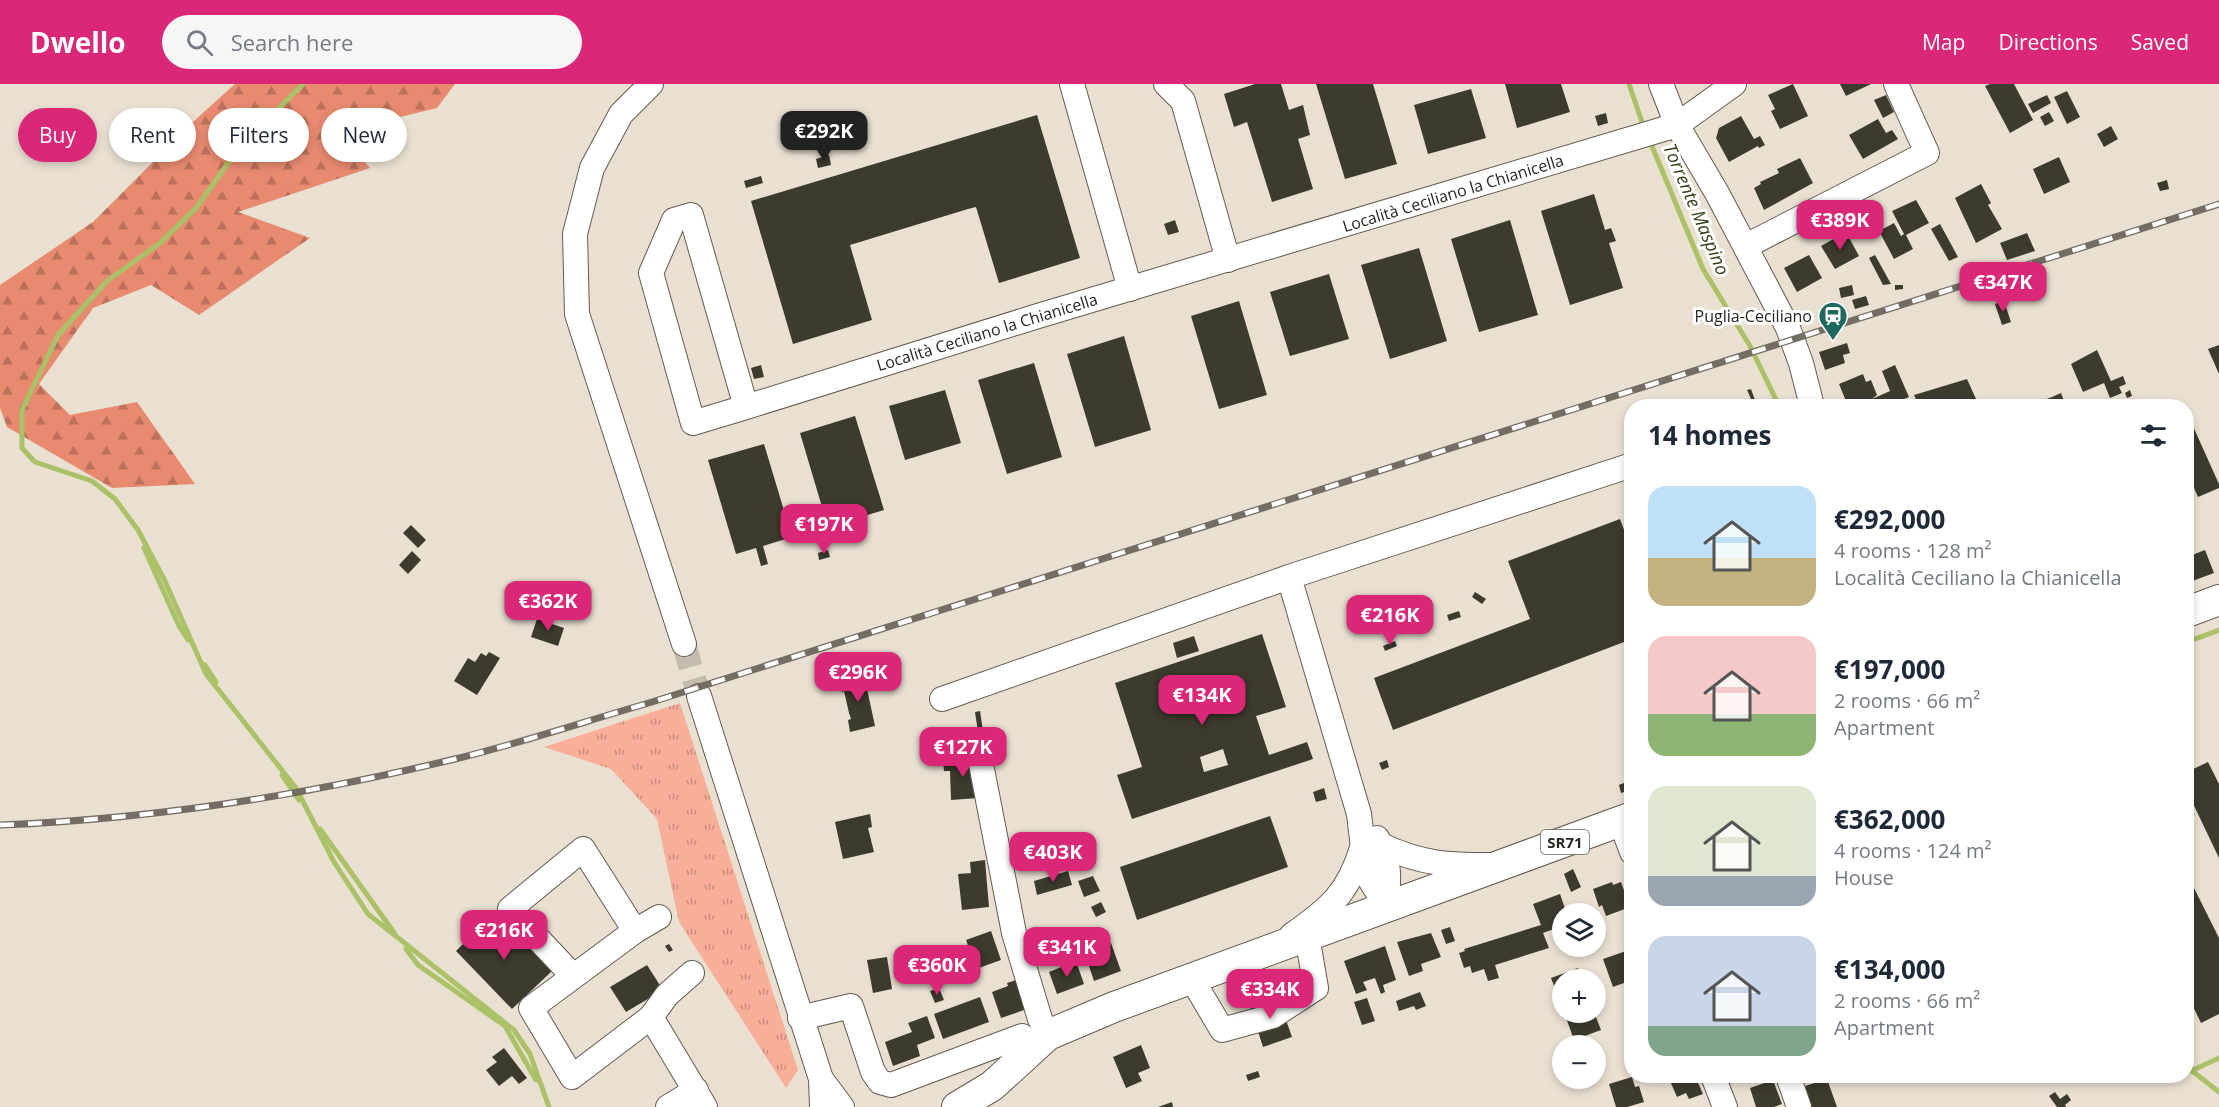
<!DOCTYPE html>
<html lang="en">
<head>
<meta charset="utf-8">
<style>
	body { margin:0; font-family:"Open Sans",sans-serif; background:#f6f6f7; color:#1f2937; height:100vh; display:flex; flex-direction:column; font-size:22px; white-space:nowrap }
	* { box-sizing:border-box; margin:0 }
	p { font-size:20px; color:#747a83 }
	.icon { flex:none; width:33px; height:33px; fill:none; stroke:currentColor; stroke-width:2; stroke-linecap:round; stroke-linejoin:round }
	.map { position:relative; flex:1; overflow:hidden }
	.side { position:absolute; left:1624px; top:315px; width:570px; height:684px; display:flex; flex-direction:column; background:#fff; border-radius:24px; box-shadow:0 3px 9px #0003 }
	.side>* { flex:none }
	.banner { position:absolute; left:18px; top:24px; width:570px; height:54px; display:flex; gap:12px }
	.tools { position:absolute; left:1552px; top:819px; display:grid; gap:12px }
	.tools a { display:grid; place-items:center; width:54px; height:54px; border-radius:50%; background:#fff; box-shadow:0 3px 9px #0003; font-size:30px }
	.price { position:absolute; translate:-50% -51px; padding:0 14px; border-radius:12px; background:#db2777; color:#fff; font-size:20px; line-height:39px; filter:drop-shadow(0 2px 3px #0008) }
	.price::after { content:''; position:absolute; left:50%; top:36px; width:18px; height:14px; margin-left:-9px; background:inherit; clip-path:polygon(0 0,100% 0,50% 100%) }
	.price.on { background:#222; color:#fff }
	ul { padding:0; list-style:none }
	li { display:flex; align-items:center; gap:18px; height:150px; padding:0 24px }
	li span { display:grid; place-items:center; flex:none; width:168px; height:120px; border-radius:18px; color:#555 }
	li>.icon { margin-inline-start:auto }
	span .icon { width:72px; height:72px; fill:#fffc; stroke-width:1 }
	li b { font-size:26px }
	h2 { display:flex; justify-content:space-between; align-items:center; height:72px; padding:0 24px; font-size:26px }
	.chip { padding:0 21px; border-radius:27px; background:#fff; box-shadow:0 3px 9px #0003; font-size:21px; line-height:54px }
	.chip.on { background:#db2777; color:#fff }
	header { display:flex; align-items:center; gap:36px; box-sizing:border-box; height:84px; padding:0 30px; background:#db2777; color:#fff }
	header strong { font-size:28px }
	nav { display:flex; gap:33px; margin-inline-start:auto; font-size:21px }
	.search { width:420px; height:54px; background:#f6f6f7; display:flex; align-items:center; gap:15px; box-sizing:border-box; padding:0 21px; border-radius:33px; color:#747a83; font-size:22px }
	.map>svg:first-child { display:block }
	.grass { fill:url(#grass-tufts) }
	.forest { fill:url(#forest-firs) }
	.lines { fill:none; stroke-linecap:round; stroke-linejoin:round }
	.stream { stroke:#aac167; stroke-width:5 }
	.building { fill:#3d3b2e; fill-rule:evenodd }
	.minor-tunnel { stroke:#c3bbae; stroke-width:24; stroke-dasharray:24 12; stroke-linecap:butt }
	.minor-casing { stroke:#635b4f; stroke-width:26 }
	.major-casing { stroke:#635b4f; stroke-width:32 }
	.minor { stroke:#fff; stroke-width:24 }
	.major { stroke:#fff; stroke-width:30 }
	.rail-casing { stroke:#736d64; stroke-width:7 }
	.rail { stroke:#fff; stroke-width:4.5; stroke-dasharray:14; stroke-linecap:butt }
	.labels { text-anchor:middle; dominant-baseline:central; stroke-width:6; stroke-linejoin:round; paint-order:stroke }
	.shield { fill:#fff; stroke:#686663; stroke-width:1.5 }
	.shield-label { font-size:15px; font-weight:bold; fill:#282520 }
	.street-label { font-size:16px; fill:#282520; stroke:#fff }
	.poi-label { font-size:16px; fill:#282520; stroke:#fff; text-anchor:end }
	.water-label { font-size:18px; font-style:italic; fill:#353e18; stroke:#fff }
</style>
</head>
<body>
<header>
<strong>Dwello</strong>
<div class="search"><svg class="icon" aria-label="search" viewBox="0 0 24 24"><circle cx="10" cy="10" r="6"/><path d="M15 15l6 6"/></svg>Search here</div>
<nav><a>Map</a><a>Directions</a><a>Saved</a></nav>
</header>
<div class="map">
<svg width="2219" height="1023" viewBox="0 0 2219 1023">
	<defs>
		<pattern id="grass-tufts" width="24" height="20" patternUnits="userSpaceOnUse" patternTransform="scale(1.5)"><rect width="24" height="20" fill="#f8ae99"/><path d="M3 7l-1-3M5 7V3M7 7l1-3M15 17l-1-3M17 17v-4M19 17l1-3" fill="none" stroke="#c98d7c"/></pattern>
		<pattern id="forest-firs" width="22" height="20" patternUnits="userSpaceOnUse" patternTransform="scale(1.5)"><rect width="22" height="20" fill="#e78a70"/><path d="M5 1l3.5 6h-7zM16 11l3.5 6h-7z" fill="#bb715c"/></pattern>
	</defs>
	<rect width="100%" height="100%" fill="#eae0d2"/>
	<!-- grass -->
	<path class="grass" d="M680,619L798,986L786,1004L679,838L657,735L611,685L544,663Z"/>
	<!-- forest -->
	<path class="forest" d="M235,0H455L437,24L338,48L370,84L238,128L310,154L199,231L151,201L93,224L39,300L70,331L137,318L195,400L112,404L7,343L0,324V201L93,138L194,37Z"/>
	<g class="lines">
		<!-- stream -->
		<g class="stream">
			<path d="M303,0L239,64L196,124L160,159L107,197L58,251L22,326V364L35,378L92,397L115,415L138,446L164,495L206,590L296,704L334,778L368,830L514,946L530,970L549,1023"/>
			<path d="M1629,0L1644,44"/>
			<path d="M1649,55L1703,185L1750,262L1779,322"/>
			<path d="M144,464L179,542L188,556"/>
			<path d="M2187,558L2219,546"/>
			<path d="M205,581L216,598"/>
			<path d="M282,691L299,716"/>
			<path d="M320,745L395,850"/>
			<path d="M406,865L418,881L505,942L536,996"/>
			<path d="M2187,983L2219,1008"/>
			<path d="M2191,987L2219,974"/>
		</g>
	</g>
	<!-- building -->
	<g class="building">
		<path d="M1255,0H1281L1289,26L1303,21L1310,51L1298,55L1313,105L1272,118L1247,38L1234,43L1224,10Z"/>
		<path d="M1316,0H1373L1397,80L1345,95Z"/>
		<path d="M1505,0H1561L1570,28L1517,44Z"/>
		<path d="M1793,0L1808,32L1780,45L1771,27L1775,25L1768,11Z"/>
		<path d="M1840,0H1871L1846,12Z"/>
		<path d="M1990,0H2014L2033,36L2010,49L1985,2Z"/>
		<path d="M1471,5L1486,54L1428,70L1414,21Z"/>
		<path d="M2067,7L2080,33L2067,40L2054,13Z"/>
		<path d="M1886,11L1894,28L1883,34L1874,16Z"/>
		<path d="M2047,11L2051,19L2033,29L2028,20Z"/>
		<path d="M2049,28L2054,37L2045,42L2040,33Z"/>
		<path d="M1606,29L1608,39L1598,42L1595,32Z"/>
		<path d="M1037,31L1080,174L999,199L976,123L968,125L850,161L872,236L793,260L751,117Z"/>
		<path d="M1741,32L1754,55L1760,52L1765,61L1759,64L1758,62L1729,78L1716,54L1719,44Z"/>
		<path d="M1878,35L1886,49L1892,46L1898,55L1863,75L1849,51Z"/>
		<path d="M2111,42L2118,55L2104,63L2097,50Z"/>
		<path d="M829,71L831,81L818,84L816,75Z"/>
		<path d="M2059,73L2070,98L2044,110L2033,85Z"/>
		<path d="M1800,74L1813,99L1764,126L1754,104L1761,100L1760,98L1779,89L1777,85Z"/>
		<path d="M761,92L763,99L746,104L744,97Z"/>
		<path d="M2167,96L2169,105L2160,107L2157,99Z"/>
		<path d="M1981,100L1991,119L1988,121L2002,145L1976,159L1955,114Z"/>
		<path d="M1594,110L1605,146L1611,144L1616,157L1609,159L1623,204L1570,221L1541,127Z"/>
		<path d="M1916,116L1929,139L1906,151L1913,165L1894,175L1879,147L1894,139L1901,152L1904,150L1892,127Z"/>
		<path d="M1175,136L1179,148L1168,151L1164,140Z"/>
		<path d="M1510,136L1538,231L1479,248L1451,155Z"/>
		<path d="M1940,140L1958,173L1949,177L1931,145Z"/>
		<path d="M1846,148L1859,172L1835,185L1821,162Z"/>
		<path d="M2027,149L2035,167L2007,176L2000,159Z"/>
		<path d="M1419,164L1447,257L1390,275L1361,181Z"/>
		<path d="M1809,171L1822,194L1797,208L1784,184Z"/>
		<path d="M1875,171L1891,200L1883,201L1869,174Z"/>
		<path d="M1329,190L1349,255L1290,272L1270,208Z"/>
		<path d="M1852,201L1854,211L1841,214L1839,204Z"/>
		<path d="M1895,201H1903V205L1895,206Z"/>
		<path d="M1866,212L1869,221L1855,225L1852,216Z"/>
		<path d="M1239,217L1267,311L1219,325L1191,232Z"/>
		<path d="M2004,217L2011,238L2002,241L1995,220Z"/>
		<path d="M1124,252L1151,346L1095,363L1067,270Z"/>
		<path d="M1847,259L1850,269L1843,271L1845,279L1825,286L1819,268Z"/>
		<path d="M2219,261V290L2208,265Z"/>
		<path d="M2097,266L2111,297L2123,292L2126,300L2119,303L2122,309L2110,314L2104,299L2083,308L2071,280Z"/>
		<path d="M1034,279L1062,373L1007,390L978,296Z"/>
		<path d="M761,281L764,293L754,295L751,284Z"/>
		<path d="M1895,281L1909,313L1888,322H1876L1874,318L1863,322H1848L1839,300L1863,290L1866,298L1871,296L1877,311L1872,315L1890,307L1882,287Z"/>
		<path d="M1967,295L1976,315L1958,322H1919L1914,311Z"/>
		<path d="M1751,305L1755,316L1752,317L1747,306Z"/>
		<path d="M945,306L961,359L905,376L889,322Z"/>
		<path d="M2130,306L2132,312L2127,314L2125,309Z"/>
		<path d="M2061,309L2066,322H2028L2052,313Z"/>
		<path d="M2187,329L2219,400V404L2198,413L2187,388Z"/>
		<path d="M855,332L884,426L828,443L800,349Z"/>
		<path d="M764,360L792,453L763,462L768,480L761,482L756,464L736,470L708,376Z"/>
		<path d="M1620,435L1632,467V555L1393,646L1374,594L1530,535L1508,477Z"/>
		<path d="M411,441L426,456L418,464L403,449Z"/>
		<path d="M828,466L830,473L819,476L818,469Z"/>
		<path d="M2205,466L2214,489L2187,499V473Z"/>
		<path d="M412,467L421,476L408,490L399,481Z"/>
		<path d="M1475,508L1486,515L1482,520L1472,513Z"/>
		<path d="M1459,527L1461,533L1449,537L1447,531Z"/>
		<path d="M537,535L564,544L558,562L531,553Z"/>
		<path d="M1262,550L1286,623L1256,632L1269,671L1307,658L1313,675L1132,735L1117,691L1142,683L1115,599ZM1223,665L1228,681L1204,688L1200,673Z"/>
		<path d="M1194,552L1199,567L1177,574L1173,559Z"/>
		<path d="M1395,557L1397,562L1385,567L1383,562Z"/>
		<path d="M489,568L500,574L477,611L454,597L468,574L475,578L481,569L486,572Z"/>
		<path d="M864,591L875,642L850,648L848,636L851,635L849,629L844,607L842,608L839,597Z"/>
		<path d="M980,627L985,660L980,661L975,628Z"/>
		<path d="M976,674L978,714L951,716L950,687H944L943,676Z"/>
		<path d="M1387,676L1389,683L1382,686L1379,679Z"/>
		<path d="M2208,678L2219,700V774L2187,707V688Z"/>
		<path d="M1626,698L1630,706L1621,709L1619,701Z"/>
		<path d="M1324,704L1327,715L1316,718L1313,708Z"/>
		<path d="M870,730L872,743L868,744L874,768L843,775L835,738Z"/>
		<path d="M1270,732L1288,783L1137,836L1120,783Z"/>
		<path d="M985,776L989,823L962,826L958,790L971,789L970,778Z"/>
		<path d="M1573,785L1581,803L1571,808L1564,790Z"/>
		<path d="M1068,787L1072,801L1037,811L1034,797Z"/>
		<path d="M1093,792L1100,807L1084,813L1078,797Z"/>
		<path d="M1612,798L1613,801L1621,798L1630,823L1606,832L1602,821L1599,823L1593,805Z"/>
		<path d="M2193,802L2219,854V930L2201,939L2187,910V805Z"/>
		<path d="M1560,810L1567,830H1563V847L1560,848L1559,843L1543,849L1549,864L1495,881L1499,894L1488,897L1484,885L1472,889L1470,882L1464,884L1459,869L1465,867L1464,865L1541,841L1533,820Z"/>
		<path d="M1101,818L1106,828L1096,833L1091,823Z"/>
		<path d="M495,828L552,887L512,925L456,867Z"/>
		<path d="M1064,843L1071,862L1063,865L1056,846Z"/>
		<path d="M1450,843L1455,857L1446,860L1441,846Z"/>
		<path d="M991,847L1001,876L976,885L966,856Z"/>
		<path d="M1431,849L1441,873L1421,880L1423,887L1409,892L1397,858Z"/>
		<path d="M1111,859L1121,887L1094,897L1086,873L1095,870L1094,865Z"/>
		<path d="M669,860L673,866L669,868L665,862Z"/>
		<path d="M1385,862L1396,896L1383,901L1385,908L1381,910L1375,894L1363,898L1367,906L1356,910L1344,877Z"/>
		<path d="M1632,865V896L1613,903L1603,875Z"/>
		<path d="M887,873L892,905L873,909L867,876Z"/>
		<path d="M1076,877L1084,900L1057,910L1049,888Z"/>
		<path d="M647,881L663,906L626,928L610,903Z"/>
		<path d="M935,884H947L948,899L936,900Z"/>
		<path d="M1578,884L1582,896H1563V925L1551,894Z"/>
		<path d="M1020,895L1030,924L1001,934L992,908L1008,902L1007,899Z"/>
		<path d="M939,904L944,916L935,919L930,907Z"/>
		<path d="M1420,908L1426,922L1416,926L1414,922L1399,927L1396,917Z"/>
		<path d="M1277,910L1292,953L1263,963L1249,919Z"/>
		<path d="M980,913L989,938L943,955L934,930Z"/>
		<path d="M1367,914L1375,937L1362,941L1354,918Z"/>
		<path d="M1564,928H1594L1601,946L1574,956Z"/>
		<path d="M927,932L935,954L917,961L920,972L893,982L885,958L912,948L908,939Z"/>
		<path d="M1141,961L1150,984L1138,989L1142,997L1126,1004L1113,973Z"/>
		<path d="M504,964L527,994L519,1000L512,992L499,1002L486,986L497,978L492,973Z"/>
		<path d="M1258,987L1260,993L1248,997L1246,991Z"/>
		<path d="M1668,992H1695L1703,1010L1689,1015L1686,1009L1677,1013Z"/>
		<path d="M2077,992L2083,993L2074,999L2072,995Z"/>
		<path d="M1632,993L1635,1003L1639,1002L1644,1018L1627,1023H1616L1609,1000Z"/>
		<path d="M1827,995L1837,1023H1812L1805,1002Z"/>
		<path d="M1773,996L1782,1020L1774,1023H1756L1750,1004Z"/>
		<path d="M2055,1008L2060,1015L2067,1010L2071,1016L2065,1021L2066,1023H2057L2049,1012Z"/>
		<path d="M1172,1018L1173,1023H1158Z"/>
	</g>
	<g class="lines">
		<!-- minor-tunnel -->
		<path class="minor-tunnel" d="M684,560L699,612"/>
		<!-- minor casing -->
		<g class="minor-casing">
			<g id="minor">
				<path d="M651,0L621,30L592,84L575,150L577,230L684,560"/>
				<path d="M1072,0L1130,205"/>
				<path d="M1166,0L1183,17L1228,176"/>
				<path d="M1661,0L1677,41L1717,109L1788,244L1801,279L1812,322"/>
				<path d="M1746,162L1927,69L1896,0"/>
				<path d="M746,323L693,339L651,189L674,136L691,131L746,323L1038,232L1677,41L1734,0"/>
				<path d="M699,612L821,995L822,1023"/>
				<path d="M942,615L1289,493"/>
				<path d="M980,675L1014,849L1040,935L1048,951"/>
				<path d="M1621,738L1632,768"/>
				<path d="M1377,754C1391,773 1389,799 1386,822"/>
				<path d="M1383,762C1423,780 1447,781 1490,781"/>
				<path d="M1386,822L1366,789L1359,730L1289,493L1632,381"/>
				<path d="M659,833L635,847L531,924L572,993L651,933L667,911L692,889"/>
				<path d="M1292,851C1329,825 1348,810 1362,764"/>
				<path d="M573,892L510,825L583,765L635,847"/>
				<path d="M1192,895L1222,946L1273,932L1316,904L1307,852"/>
				<path d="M651,933L705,1023"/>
				<path d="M800,934L851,922L873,988L880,998L891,1001L1022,952"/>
				<path d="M1713,992L1725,1023"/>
				<path d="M1788,992L1799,1023"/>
				<path d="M821,995L842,1023"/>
				<path d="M668,1023L696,1006"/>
			</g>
		</g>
		<!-- major casing -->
		<g class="major-casing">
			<g id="major">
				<path d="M2187,528L2219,516"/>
				<path d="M957,1023L992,1002L1048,951L1114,923L1632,733"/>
			</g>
		</g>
		<!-- minor -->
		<use href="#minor" class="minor"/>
		<!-- major -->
		<use href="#major" class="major"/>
		<!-- rail casing -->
		<g class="rail-casing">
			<path id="rail" d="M0,741C153,735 306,711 455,675C521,659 586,637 652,618L2219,120"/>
		</g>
		<!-- rail -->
		<use href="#rail" class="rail"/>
	</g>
	<!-- icons -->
	<defs>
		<g id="station-pin" transform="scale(1.5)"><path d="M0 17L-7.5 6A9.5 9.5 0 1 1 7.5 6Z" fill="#1e685f" stroke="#fff"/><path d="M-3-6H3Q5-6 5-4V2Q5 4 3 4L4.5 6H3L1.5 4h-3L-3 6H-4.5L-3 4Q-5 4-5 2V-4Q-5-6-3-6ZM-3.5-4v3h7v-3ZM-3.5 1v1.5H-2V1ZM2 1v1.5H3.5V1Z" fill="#fff"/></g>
	</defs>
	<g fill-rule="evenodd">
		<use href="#station-pin" x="1833" y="232"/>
	</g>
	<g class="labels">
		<!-- shield labels -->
		<rect class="shield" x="1541" y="746" width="48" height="24" rx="4.5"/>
		<g class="shield-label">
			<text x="1565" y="758">SR71</text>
		</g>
		<!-- street labels -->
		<g class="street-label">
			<text transform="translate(1453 109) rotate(-17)">Località Ceciliano la Chianicella</text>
			<text transform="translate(987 248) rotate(-17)">Località Ceciliano la Chianicella</text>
		</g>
		<!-- poi labels -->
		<g class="poi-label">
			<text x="1812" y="232">Puglia-Ceciliano</text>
		</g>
		<!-- water labels -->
		<g class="water-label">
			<text transform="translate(1697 125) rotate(67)">Torrente Maspino</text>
		</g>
	</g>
</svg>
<div class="tools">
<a><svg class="icon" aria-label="layers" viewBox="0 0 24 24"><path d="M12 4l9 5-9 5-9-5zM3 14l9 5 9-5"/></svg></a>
<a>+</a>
<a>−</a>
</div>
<b class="price on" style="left:824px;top:78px">€292K</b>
<b class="price" style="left:1840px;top:167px">€389K</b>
<b class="price" style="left:2003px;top:229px">€347K</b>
<b class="price" style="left:824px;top:471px">€197K</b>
<b class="price" style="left:548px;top:548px">€362K</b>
<b class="price" style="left:1390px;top:562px">€216K</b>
<b class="price" style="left:858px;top:619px">€296K</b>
<b class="price" style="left:1202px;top:642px">€134K</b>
<b class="price" style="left:963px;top:694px">€127K</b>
<b class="price" style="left:1053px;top:799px">€403K</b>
<b class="price" style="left:504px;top:877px">€216K</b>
<b class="price" style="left:1067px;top:894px">€341K</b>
<b class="price" style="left:937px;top:912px">€360K</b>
<b class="price" style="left:1270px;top:936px">€334K</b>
<div class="banner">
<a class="chip on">Buy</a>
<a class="chip">Rent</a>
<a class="chip">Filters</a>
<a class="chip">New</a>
</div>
<section class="side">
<h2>14 homes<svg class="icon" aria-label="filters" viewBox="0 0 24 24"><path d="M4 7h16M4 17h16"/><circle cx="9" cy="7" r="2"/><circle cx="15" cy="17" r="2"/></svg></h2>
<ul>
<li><span style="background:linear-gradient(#bfe0f5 60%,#c2b280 0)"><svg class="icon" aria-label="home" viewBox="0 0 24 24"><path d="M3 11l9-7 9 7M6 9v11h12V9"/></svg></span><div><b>€292,000</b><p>4 rooms · 128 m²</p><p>Località Ceciliano la Chianicella</p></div></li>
<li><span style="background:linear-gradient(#f6c9c9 65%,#8fb573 0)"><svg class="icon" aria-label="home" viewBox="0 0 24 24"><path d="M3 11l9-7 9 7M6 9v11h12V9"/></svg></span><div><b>€197,000</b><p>2 rooms · 66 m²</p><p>Apartment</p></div></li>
<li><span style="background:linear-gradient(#dfe7d0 75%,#9aa5b1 0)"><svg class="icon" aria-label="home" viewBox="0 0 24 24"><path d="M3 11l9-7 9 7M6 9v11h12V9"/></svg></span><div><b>€362,000</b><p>4 rooms · 124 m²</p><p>House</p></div></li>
<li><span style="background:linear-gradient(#c9d6e8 75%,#7fa58c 0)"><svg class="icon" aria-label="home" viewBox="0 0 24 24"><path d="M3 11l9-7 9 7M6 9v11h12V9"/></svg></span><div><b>€134,000</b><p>2 rooms · 66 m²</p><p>Apartment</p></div></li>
</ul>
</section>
</div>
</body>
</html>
